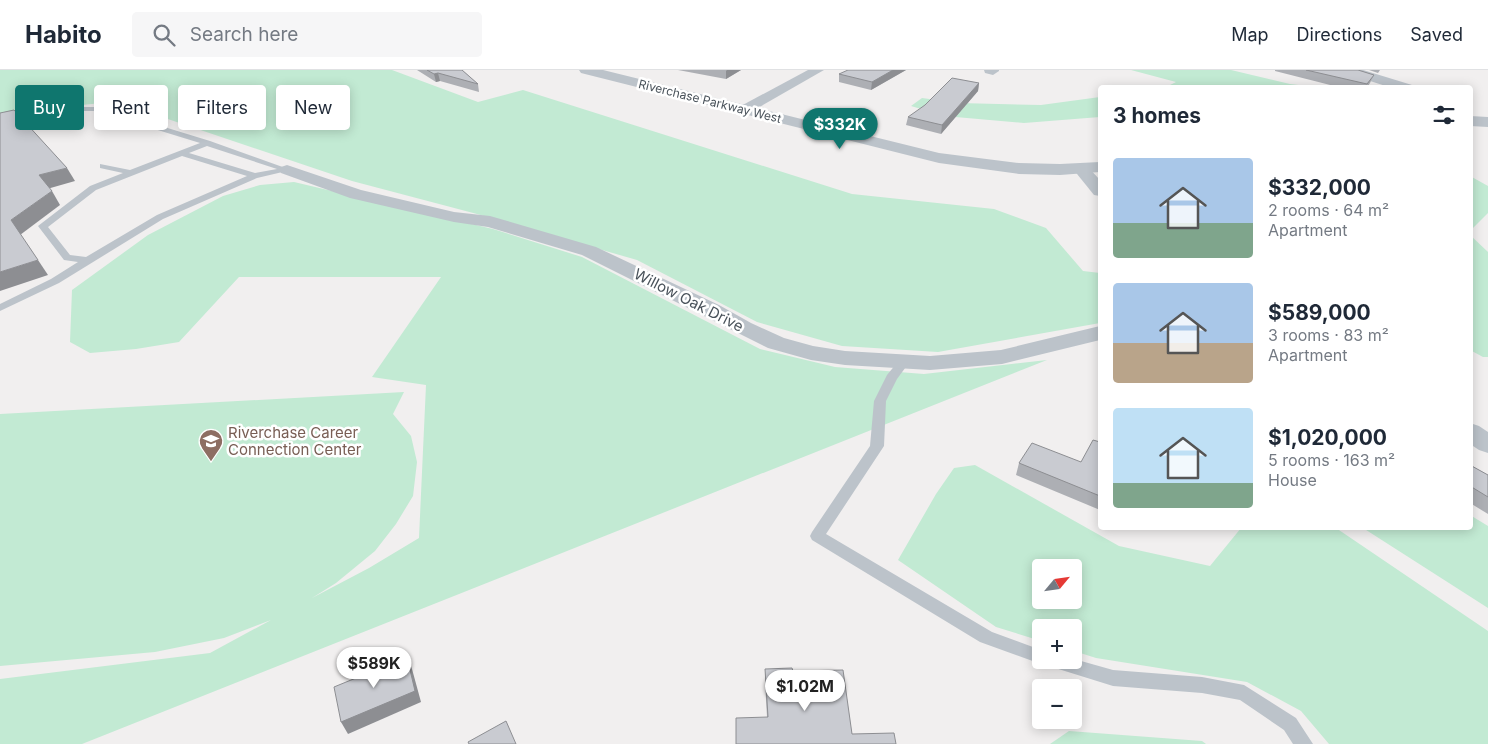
<!DOCTYPE html>
<html lang="en">
<head>
<meta charset="utf-8">
<style>
	body { margin:0; font-family:Inter,sans-serif; background:#f6f6f7; color:#1f2937; height:100vh; display:flex; flex-direction:column; font-size:19px; white-space:nowrap }
	* { box-sizing:border-box; margin:0 }
	p { font-size:16px; color:#747a83 }
	.icon { flex:none; width:28px; height:28px; fill:none; stroke:currentColor; stroke-width:2; stroke-linecap:round; stroke-linejoin:round }
	.map { position:relative; flex:1; overflow:hidden }
	.drawer { position:absolute; left:1098px; top:15px; width:375px; height:445px; display:flex; flex-direction:column; background:#fff; border-radius:5px; box-shadow:0 2px 12px #0003 }
	.drawer>* { flex:none }
	.banner { position:absolute; left:15px; top:15px; width:475px; height:45px; display:flex; gap:10px }
	.needle { width:32px; rotate:61deg }
	.controls { position:absolute; left:1032px; top:489px; display:grid; gap:10px }
	.controls a { display:grid; place-items:center; width:50px; height:50px; border-radius:5px; background:#fff; box-shadow:0 2px 12px #0003; font-size:25px }
	.price { position:absolute; translate:-50% -42px; padding:0 11px; border-radius:18px; background:#fff; color:#222; font-size:16px; line-height:32px; filter:drop-shadow(0 1px 2px #0008) }
	.price::after { content:''; position:absolute; left:50%; top:30px; width:15px; height:11px; margin-left:-8px; background:inherit; clip-path:polygon(0 0,100% 0,50% 100%) }
	.price.current { background:#0f766e; color:#fff }
	ul { padding:0; list-style:none }
	li { display:flex; align-items:center; gap:15px; height:125px; padding:0 15px }
	li span { display:grid; place-items:center; flex:none; width:140px; height:100px; border-radius:5px; color:#555 }
	li>.icon { margin-inline-start:auto }
	span .icon { width:60px; height:60px; fill:#fffc; stroke-width:1 }
	li b { font-size:21px }
	h2 { display:flex; justify-content:space-between; align-items:center; height:60px; padding:0 15px; font-size:21px }
	.tag { padding:0 18px; border-radius:5px; background:#fff; box-shadow:0 2px 12px #0003; font-size:18px; line-height:45px }
	.tag.current { background:#0f766e; color:#fff }
	header { display:flex; align-items:center; gap:30px; box-sizing:border-box; height:70px; padding:0 25px; background:#fff; border-bottom:1px solid #e0e1e3 }
	header strong { font-size:24px }
	nav { display:flex; gap:28px; margin-inline-start:auto; font-size:18px }
	.search { width:350px; height:45px; background:#f6f6f7; display:flex; align-items:center; gap:12px; box-sizing:border-box; padding:0 18px; border-radius:5px; color:#747a83; font-size:19px }
	.map>svg:first-child { display:block }
	.green { fill:#c2ead3; fill-rule:evenodd }
	.lines { fill:none; stroke-linecap:round; stroke-linejoin:round }
	.service { fill:#bcc3ca; fill-rule:evenodd }
	.minor { fill:#bcc3ca; fill-rule:evenodd }
	.tertiary { fill:#bcc3ca; fill-rule:evenodd }
	.wall { fill:#adafb4 }
	.shaded-wall { fill:#8d8e92 }
	.building { fill:#c9cbd1; stroke:#8d8e92 }
	.labels { text-anchor:middle; dominant-baseline:central; stroke-width:5; stroke-linejoin:round; paint-order:stroke }
	.far-street-label { font-size:12px; fill:#49525a; stroke:#fff }
	.street-label { font-size:15px; fill:#49525a; stroke:#fff }
	.education-label { font-size:15px; fill:#785e54; stroke:#fff; text-anchor:start }
</style>
</head>
<body>
<header>
<strong>Habito</strong>
<div class="search"><svg class="icon" aria-label="search" viewBox="0 0 24 24"><circle cx="10" cy="10" r="6"/><path d="M15 15l6 6"/></svg>Search here</div>
<nav><a>Map</a><a>Directions</a><a>Saved</a></nav>
</header>
<div class="map">
<svg width="1488" height="674" viewBox="0 0 1488 674">
	<rect width="100%" height="100%" fill="#f1efef"/>
	<!-- green -->
	<g class="green">
		<path d="M0,0H392L478,32L523,20L852,124L994,139L1046,158L1083,201L1100,203V253L938,282L842,276L757,252L637,190L477,144L352,111L153,44L102,33L21,41L0,45Z"/>
		<path d="M1131,0H1231L1290,14L1315,17H1166L1176,12Z"/>
		<path d="M1100,27V47L1024,53L944,46L911,36L922,28L959,33L1041,35Z"/>
		<path d="M1470,106L1488,116V143L1470,161Z"/>
		<path d="M294,112L493,159L582,187L760,279L835,297L924,304L1047,290L82,674H0V609L210,583L271,550L224,568L155,582L0,596V344L404,322L393,344L411,366L417,392L413,426L396,454L375,481L336,513L312,528L369,498L419,468L426,315L372,307L441,207H239L179,272L136,279L90,283L70,272L72,220L148,165L223,126L260,115Z"/>
		<path d="M1470,165L1488,182V287H1483L1470,280Z"/>
		<path d="M975,395L1119,476L1210,496L1241,458H1336L1488,561V674H1329L1301,641L1247,612L1096,588L1074,581V558H1041V571L996,557L898,490L936,424L954,398ZM1041,498H1074V530H1041Z"/>
		<path d="M1470,445L1488,456V538L1363,458H1470Z"/>
		<path d="M1069,661L1202,671L1206,674H1050Z"/>
	</g>
	<g class="lines">
		<!-- service -->
		<g class="service">
			<path d="M70,37H99L210,71L291,100L257,108L163,149L59,213L0,241V234L51,209L78,192L64,190L38,156L90,116L123,103L100,98V94L130,100L200,73L96,41H70L0,49V45ZM207,76L277,99L255,103L189,83ZM182,86L247,106L157,145L86,187L70,185L48,157L96,120Z"/>
			<path d="M905,287L911,290L897,309L886,331L884,376L826,464L992,562L1041,580V590L1074,589L1113,600L1202,607L1244,615L1296,648L1313,674H1293L1284,660L1240,630L1202,623L1113,616L1052,597L1045,593L1041,594L980,572L812,470L810,466L812,462L870,376L874,331L887,305L901,288Z"/>
		</g>
		<!-- minor -->
		<g class="minor">
			<path d="M808,0H824L749,43H739L737,40L739,37Z"/>
			<path d="M984,0H999V1L993,5L985,3Z"/>
			<path d="M1344,0H1363L1412,15L1413,18H1392L1345,3Z"/>
			<path d="M1081,94L1087,96L1100,110V126L1094,125L1073,99L1075,96Z"/>
			<path d="M287,95L361,120L454,142L490,146L596,177L719,235L751,253L784,268L813,276L845,281L930,286L1001,280L1100,256V270L1002,294L930,300L845,295L811,290L768,278L582,185L488,157L454,152L350,128L281,103L279,100L281,97Z"/>
			<path d="M1470,353L1479,356L1488,362V383L1479,380L1470,374Z"/>
		</g>
		<!-- tertiary -->
		<g class="tertiary">
			<path d="M579,0H603L939,83L1019,93L1060,94L1100,92V102L1060,105L1019,104L939,93L581,3Z"/>
			<path d="M1470,46L1488,47V57L1470,56Z"/>
		</g>
	</g>
	<!-- wall -->
	<g class="wall">
		<path d="M417,0H462L478,14L479,22L440,11L436,12Z"/>
		<path d="M678,0H741L726,9Z"/>
		<path d="M906,0L871,20L839,12V4Z"/>
		<path d="M1275,0H1358L1374,5L1370,13L1367,18H1342L1275,1Z"/>
		<path d="M1369,0H1380L1378,3Z"/>
		<path d="M979,13L978,21L941,64L906,55L908,47Z"/>
		<path d="M1100,372V440L1016,405L1019,393L1081,392Z"/>
		<path d="M1470,395L1488,405V444L1470,433Z"/>
		<path d="M765,599L793,601L852,664L896,674L767,647L765,611Z"/>
	</g>
	<!-- shaded-wall -->
	<g class="shaded-wall">
		<path d="M727,0H741L726,9V1Z"/>
		<path d="M893,0H906L871,20L872,12Z"/>
		<path d="M438,3L440,11L436,12L434,4Z"/>
		<path d="M979,13L978,21L941,64L942,55Z"/>
		<path d="M67,98L75,111L47,119L39,105Z"/>
		<path d="M52,121L60,135L20,165L11,150Z"/>
		<path d="M38,190L48,205L0,221V202Z"/>
		<path d="M407,587L412,599L421,632L348,664L341,652Z"/>
	</g>
	<!-- building -->
	<g class="building">
		<path d="M427,0H462L478,14L438,3L434,4Z"/>
		<path d="M848,0H893L872,12L839,4Z"/>
		<path d="M1306,0H1358L1374,5L1367,14Z"/>
		<path d="M952,8L979,13L942,55L908,47L925,35Z"/>
		<path d="M14,40L67,98L39,105L52,121L11,150L38,190L0,202V43Z"/>
		<path d="M1093,370L1100,372V426L1019,393L1032,373L1081,392Z"/>
		<path d="M1470,395L1488,405V427L1470,416Z"/>
		<path d="M407,587L415,621L341,652L334,617Z"/>
		<path d="M792,598L793,601L843,600L852,664L894,663L896,674H736V648L768,647L765,599Z"/>
		<path d="M506,651L516,674H469L468,672Z"/>
	</g>
	<!-- icons -->
	<defs>
		<g id="school-pin" transform="scale(1.25)"><path d="M0 17L-7.5 6A9.5 9.5 0 1 1 7.5 6Z" fill="#8d6e63" stroke="#fff"/><path d="M0-5L7-2L0 1L-7-2ZM-4 1L0 2.5L4 1V4Q0 6-4 4Z" fill="#fff"/></g>
	</defs>
	<g fill-rule="evenodd">
		<use href="#school-pin" x="211" y="371"/>
	</g>
	<g class="labels">
		<!-- far-street labels -->
		<g class="far-street-label">
			<text transform="translate(710 31) rotate(14)">Riverchase Parkway West</text>
		</g>
		<!-- street labels -->
		<g class="street-label">
			<text transform="translate(689 230) rotate(27)">Willow Oak Drive</text>
		</g>
		<!-- education labels -->
		<g class="education-label">
			<text x="228" y="362">Riverchase Career<tspan x="228" dy="17">Connection Center</tspan></text>
		</g>
	</g>
</svg>
<div class="controls">
<a><svg class="needle" viewBox="-14 -14 28 28"><path d="M0-13l5 13h-10z" fill="#e53935"/><path d="M0 13l5-13h-10z" fill="#747a83"/></svg></a>
<a>+</a>
<a>−</a>
</div>
<b class="price current" style="left:840px;top:80px">$332K</b>
<b class="price" style="left:374px;top:619px">$589K</b>
<b class="price" style="left:805px;top:642px">$1.02M</b>
<div class="banner">
<a class="tag current">Buy</a>
<a class="tag">Rent</a>
<a class="tag">Filters</a>
<a class="tag">New</a>
</div>
<section class="drawer">
<h2>3 homes<svg class="icon" aria-label="filters" viewBox="0 0 24 24"><path d="M4 7h16M4 17h16"/><circle cx="9" cy="7" r="2"/><circle cx="15" cy="17" r="2"/></svg></h2>
<ul>
<li><span style="background:linear-gradient(#a9c7e8 65%,#7fa58c 0)"><svg class="icon" aria-label="home" viewBox="0 0 24 24"><path d="M3 11l9-7 9 7M6 9v11h12V9"/></svg></span><div><b>$332,000</b><p>2 rooms · 64 m²</p><p>Apartment</p></div></li>
<li><span style="background:linear-gradient(#a9c7e8 60%,#b9a48a 0)"><svg class="icon" aria-label="home" viewBox="0 0 24 24"><path d="M3 11l9-7 9 7M6 9v11h12V9"/></svg></span><div><b>$589,000</b><p>3 rooms · 83 m²</p><p>Apartment</p></div></li>
<li><span style="background:linear-gradient(#bfe0f5 75%,#7fa58c 0)"><svg class="icon" aria-label="home" viewBox="0 0 24 24"><path d="M3 11l9-7 9 7M6 9v11h12V9"/></svg></span><div><b>$1,020,000</b><p>5 rooms · 163 m²</p><p>House</p></div></li>
</ul>
</section>
</div>
</body>
</html>
